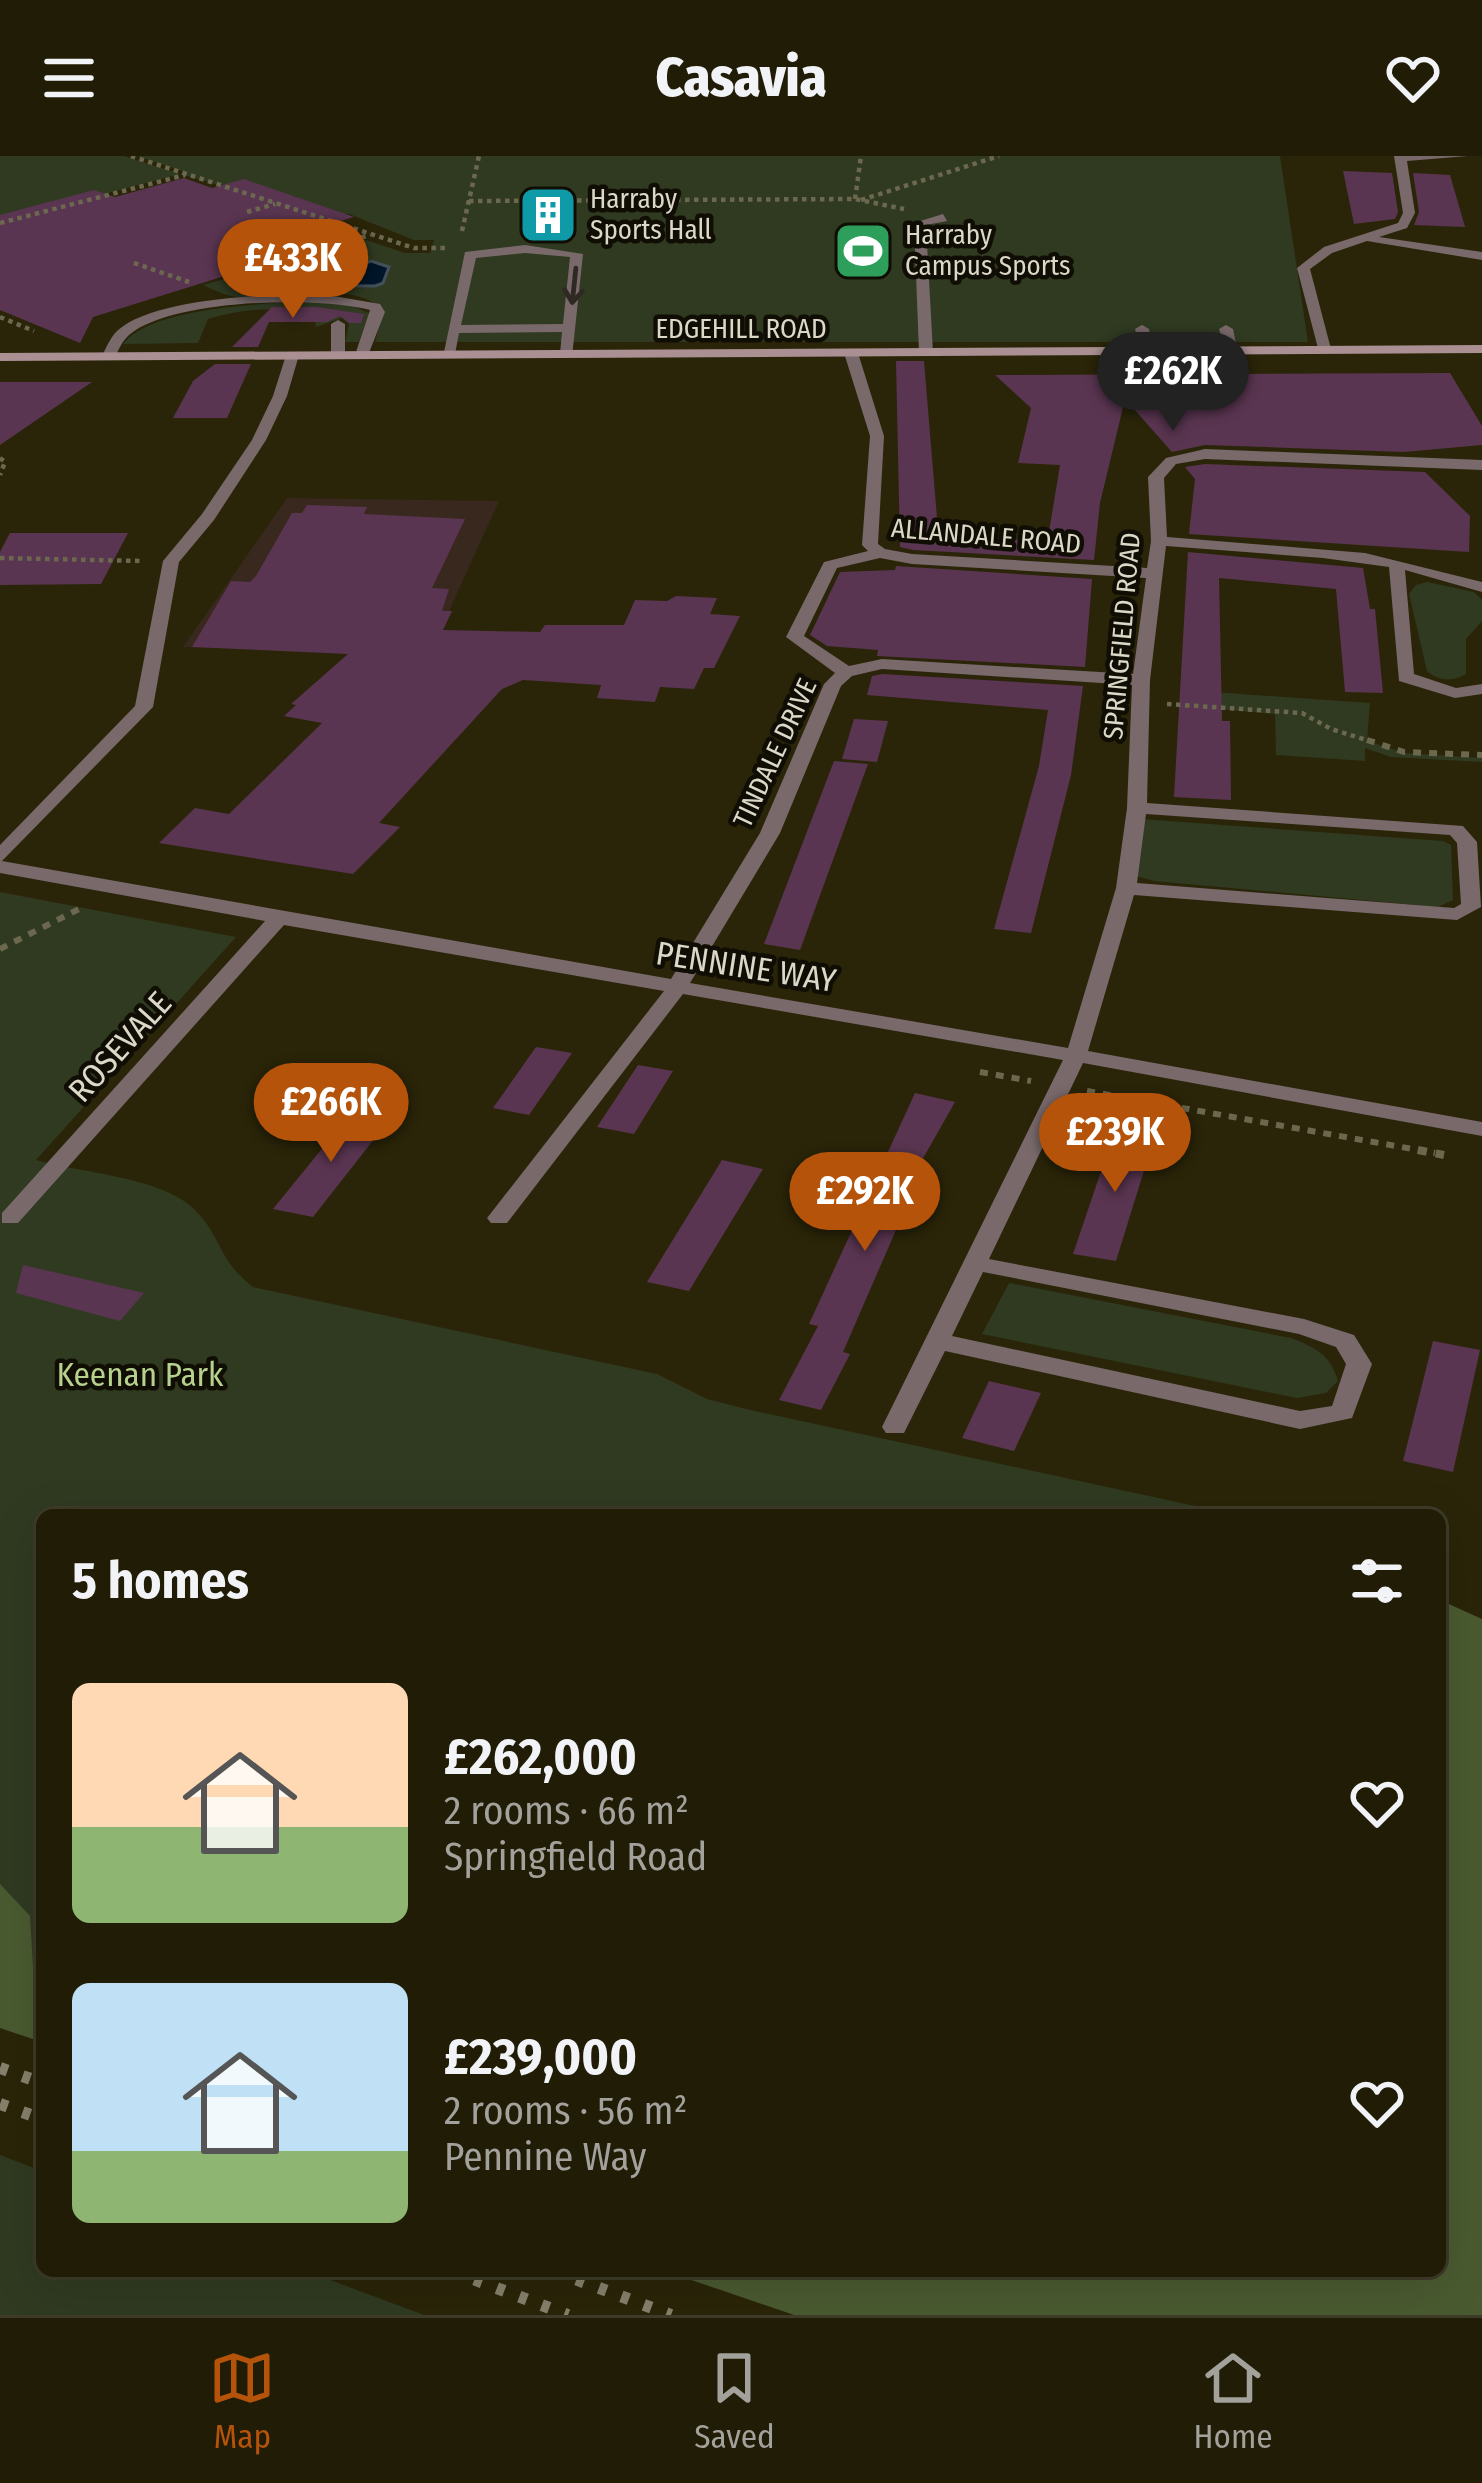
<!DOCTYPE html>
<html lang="en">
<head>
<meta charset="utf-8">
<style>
	body { margin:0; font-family:"Fira Sans Condensed",sans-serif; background:#2d2914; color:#f1f3f6; height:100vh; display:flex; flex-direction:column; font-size:45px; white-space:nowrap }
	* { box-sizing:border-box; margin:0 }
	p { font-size:39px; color:#a2a19b }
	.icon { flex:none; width:66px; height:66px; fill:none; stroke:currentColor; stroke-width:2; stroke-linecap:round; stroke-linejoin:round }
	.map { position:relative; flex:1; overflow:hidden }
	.sheet { position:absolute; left:36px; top:1353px; width:1410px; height:768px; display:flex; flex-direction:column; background:#201c06; border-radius:18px; box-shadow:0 12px 48px #0002,0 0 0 3px #3d3a28 }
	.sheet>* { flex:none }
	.price { position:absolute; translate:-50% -102px; padding:0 27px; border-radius:42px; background:#b45309; color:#fff; font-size:39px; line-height:78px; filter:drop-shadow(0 3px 6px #0008) }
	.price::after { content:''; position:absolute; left:50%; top:72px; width:36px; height:27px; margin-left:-18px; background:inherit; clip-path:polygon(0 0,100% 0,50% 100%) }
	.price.current { background:#222; color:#fff }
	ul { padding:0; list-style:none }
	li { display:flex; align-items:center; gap:36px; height:300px; padding:0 36px }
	li span { display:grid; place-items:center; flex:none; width:336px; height:240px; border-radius:18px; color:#555 }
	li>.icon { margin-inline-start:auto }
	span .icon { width:144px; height:144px; fill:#fffc; stroke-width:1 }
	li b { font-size:51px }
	h2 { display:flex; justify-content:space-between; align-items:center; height:144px; padding:0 36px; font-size:51px }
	header { display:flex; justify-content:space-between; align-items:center; height:156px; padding:0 36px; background:#201c06; font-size:54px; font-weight:800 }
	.dock { display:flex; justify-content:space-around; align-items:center; height:168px; border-top:3px solid #3d3a28; background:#201c06; font-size:33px; color:#a2a19b }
	.dock a { display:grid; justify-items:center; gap:6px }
	.dock .current { color:#b45309 }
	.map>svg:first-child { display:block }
	.industrial { fill:#38281e }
	.green { fill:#303a21 }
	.forest { fill:#4a5a30 }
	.water { fill:#00162a; stroke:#425059; stroke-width:3 }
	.building { fill:#5a3551 }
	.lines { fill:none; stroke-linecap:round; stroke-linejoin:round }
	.path-far2 { stroke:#6c6850; stroke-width:4.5; stroke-dasharray:4.5 4.5; stroke-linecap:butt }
	.path-far1 { stroke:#6c6850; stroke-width:6; stroke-dasharray:8 8; stroke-linecap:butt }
	.path { stroke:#6c6850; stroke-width:8; stroke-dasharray:9 9; stroke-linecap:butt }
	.lane { fill:#79696b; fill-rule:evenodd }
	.street { fill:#79696b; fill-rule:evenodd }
	.secondary { fill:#aa9092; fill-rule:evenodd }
	.rail { stroke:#85816b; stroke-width:12; stroke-dasharray:8 16; stroke-linecap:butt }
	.oneway { stroke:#302923 }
	.labels { text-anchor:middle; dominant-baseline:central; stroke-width:9; stroke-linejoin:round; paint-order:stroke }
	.far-poi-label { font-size:27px; fill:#dbd8c8; stroke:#100e04; text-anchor:start }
	.far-street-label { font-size:27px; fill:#dbd8c8; stroke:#100e04 }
	.street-label { font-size:33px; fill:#dbd8c8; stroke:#100e04 }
	.park-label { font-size:33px; fill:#b6d18c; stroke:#100e04 }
</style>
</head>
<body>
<header><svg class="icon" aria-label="menu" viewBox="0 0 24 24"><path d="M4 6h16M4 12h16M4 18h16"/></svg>Casavia<svg class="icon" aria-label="heart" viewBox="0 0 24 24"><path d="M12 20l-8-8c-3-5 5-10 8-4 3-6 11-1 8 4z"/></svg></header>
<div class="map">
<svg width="1482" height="2159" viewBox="0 0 1482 2159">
	<rect width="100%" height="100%" fill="#2a2508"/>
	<!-- industrial -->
	<path class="industrial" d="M287,342L499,345L429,499L183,491Z"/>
	<!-- green -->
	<g class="green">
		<path d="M0,0H124L180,18L186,16L137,0H1280L1308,186H375L384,154C347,120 276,149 231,140C222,138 212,133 203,129L363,83L405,97H430L434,84H414L349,58L339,60L344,64L339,66L283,48L297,40L278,46L180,18L0,65Z"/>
		<path d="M340,145L369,157L359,186H345L349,168L342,162L316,171L315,164C289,146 236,154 208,163L198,187L123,188C154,147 291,146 340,145Z"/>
		<path d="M1427,426L1474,436L1482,444V465L1466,483V518C1453,526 1438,525 1427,515L1409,438L1416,429Z"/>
		<path d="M1184,534L1370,547L1367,585L1405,597L1482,602V606L1391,601L1365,592V605L1276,599L1275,558L1183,550Z"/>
		<path d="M1140,663L1443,685L1451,689L1453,744L1438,751L1154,725L1136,720Z"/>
		<path d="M0,736L236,781L36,1004C80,1017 166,1021 197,1056C223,1084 218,1104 253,1131L657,1218L707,1243L746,1253L1237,1359H42V1886L0,1872Z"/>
		<path d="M1009,1127L1291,1182C1316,1192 1330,1198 1338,1225L1326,1237L1297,1242L982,1178Z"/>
		<path d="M0,1999L42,2015V2115H306L424,2159H0Z"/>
	</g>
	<!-- forest -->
	<g class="forest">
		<path d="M1440,1444L1482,1463V2159H794L665,2115H1440Z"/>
		<path d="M0,1728L30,1760L33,1811L42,1814V1886L0,1872Z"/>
	</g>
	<!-- water -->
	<path class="water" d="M371,105L389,111L383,127L375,130L268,129L332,119Z"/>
	<!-- building -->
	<g class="building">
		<path d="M1343,15L1392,17L1398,56L1395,63L1354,68Z"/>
		<path d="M1413,17L1450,19L1465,71L1414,69L1419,56Z"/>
		<path d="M184,22L212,32L244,23L354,61L327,69L356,79L93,161L80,187L0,154V59L94,34L115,41Z"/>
		<path d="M272,151H316L364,158L361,167H349L340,160L327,166H269L258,191H232Z"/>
		<path d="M896,205H924L937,362L930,378L1040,385L1048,382L1060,309L1018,307L1031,252L995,219L1450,217L1482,270V289L1404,296L1205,289L1172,296L1125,243L1100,347L1094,404L913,394L900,391Z"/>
		<path d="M215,208H251L227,262H173L193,225Z"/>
		<path d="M0,226H92L0,289Z"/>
		<path d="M1205,308L1425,316L1470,360L1469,396L1189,378L1195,323L1185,311Z"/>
		<path d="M307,349L367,351L364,358L465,363L432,432L449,433L442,455H452L443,474L540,476L545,469H624L635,444L667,445L676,440L717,442L710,458L740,460L714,512H704L694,533L660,531L655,546L597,542L601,529L523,524L502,533L379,667L400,671L353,718L159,687L195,652L229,658L322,567L284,560L296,549L291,548L348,498L192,491L231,425L250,426L256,420L292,357H302Z"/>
		<path d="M10,377H128L101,428L0,429V396Z"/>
		<path d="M1188,396L1363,412L1370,453H1375L1383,537L1345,536L1336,433L1219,422L1222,565H1230L1231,644L1174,641Z"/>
		<path d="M896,410L1092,423L1085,511L877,500L878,494L827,490L810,479L840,416L895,414Z"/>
		<path d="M882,518L1083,530L1071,619L1031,777L994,773L1039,610L1048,554L867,539L872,520Z"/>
		<path d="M854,563L888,565L877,606L842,603Z"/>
		<path d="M834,605L868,608L800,794L764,788Z"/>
		<path d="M536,891L572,897L529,959L493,952Z"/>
		<path d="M638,909L673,915L634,978L597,971Z"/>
		<path d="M915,937L955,946L913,1020L919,1021L843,1196L850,1198L821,1254L779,1244L818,1170L809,1168Z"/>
		<path d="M351,957L389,964L313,1061L273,1053Z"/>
		<path d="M1116,971L1155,979L1116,1105L1073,1098Z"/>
		<path d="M722,1004L763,1013L689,1135L647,1126Z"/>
		<path d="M23,1109L144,1137L120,1165L16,1137Z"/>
		<path d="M1433,1185L1480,1194L1453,1316L1403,1305Z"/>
		<path d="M989,1225L1041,1237L1014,1295L962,1282Z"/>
	</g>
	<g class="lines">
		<!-- path-far2 -->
		<g class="path-far2">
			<path d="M131,0L414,92H445"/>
			<path d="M855,43L861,0"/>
			<path d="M861,44L999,0"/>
			<path d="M469,45L855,43L904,53"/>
			<path d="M247,56L275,48"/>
			<path d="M0,67L185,19"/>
			<path d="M462,75L479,0"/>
			<path d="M134,107L189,126"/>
			<path d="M240,116L370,79"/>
			<path d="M0,161L34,175"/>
			<path d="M0,302L5,306L0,319"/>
			<path d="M0,402L142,405"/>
			<path d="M1167,548L1302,557L1331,573L1376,587"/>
		</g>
		<!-- path-far1 -->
		<g class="path-far1">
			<path d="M1367,584L1404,596L1482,599"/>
			<path d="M0,793L81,752"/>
			<path d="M980,916L1031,925"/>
			<path d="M1087,935L1435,997"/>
		</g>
		<!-- path -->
		<path class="path" d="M1418,994L1444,999"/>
		<!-- lane -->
		<g class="lane">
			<path d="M943,58L947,65L926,69L933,196L926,200L919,196L914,67Z"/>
			<path d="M525,89L583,98L572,201L560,198L562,176L459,177L455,198L443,201L465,96ZM525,97L570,101L563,168L461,169L476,102Z"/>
			<path d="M322,138L380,148L385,156L367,202L355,199L370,154C317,140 172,143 129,179C122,185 118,195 114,203L102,200C106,192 110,182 117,175C154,141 272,138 322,138Z"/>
			<path d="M338,164L345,168V199L338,203L331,199V168Z"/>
			<path d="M1142,169L1149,173L1153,198L1141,195L1135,173Z"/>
			<path d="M1226,169L1233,173L1238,197L1226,194L1219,173Z"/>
		</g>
		<!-- street -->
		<g class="street">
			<path d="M1394,0H1468L1407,5L1415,57L1407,72L1379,81L1482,96V104L1367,85L1332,97L1310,113L1331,193L1319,196L1297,112L1324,91L1398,67L1403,57Z"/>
			<path d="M851,193L858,197L884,280L878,388L885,393L912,398L1147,412L1151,385L1148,321L1166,302L1205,293L1482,304V314L1205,303L1176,308L1164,322L1167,381L1365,397L1482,426V436L1405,414L1414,518L1456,532L1482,528V538L1455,542L1399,525L1389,411L1323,402L1166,390L1150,524L1147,647L1463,670L1477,686L1481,751L1457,764L1134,739L1088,895L1482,966V980L1083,907L989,1103L1304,1163L1354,1179L1372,1208L1352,1262L1300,1273L945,1195L904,1277H886L882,1271L1063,904L683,838L507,1067H491L487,1062L491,1057L664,835L284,769L18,1067H2V1057L265,765L0,717V689L135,550L163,405L202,358L252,284L273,240L287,196L299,199L287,240L266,284L214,364L179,406L153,551L2,705L671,823L760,677L824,528L835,517L786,481L824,406L868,395L862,389L870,280L844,197ZM880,402L912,408L1146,422L1133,518L882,503L849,510L804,480L837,412ZM882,513L1132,529L1127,652L1116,732L1068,892L690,827L780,677L841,530L852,520ZM1146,658L1450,679L1457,687L1461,748L1454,752L1137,727ZM983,1116L1299,1178L1336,1191L1346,1208L1332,1250L1300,1255L952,1180Z"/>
		</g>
		<!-- secondary -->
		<path class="secondary" d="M1482,189V197L0,205V197Z"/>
		<!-- rail -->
		<g class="rail">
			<path d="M0,1912L42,1927"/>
			<path d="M0,1948L42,1963"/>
			<path d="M452,2115L568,2159"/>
			<path d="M554,2115L671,2159"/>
		</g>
	</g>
	<!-- one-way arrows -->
	<defs><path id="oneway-shaft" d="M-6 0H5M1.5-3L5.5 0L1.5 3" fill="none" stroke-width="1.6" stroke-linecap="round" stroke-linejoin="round" transform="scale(3)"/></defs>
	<use class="oneway" href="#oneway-shaft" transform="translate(574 130) rotate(96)"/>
	<!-- icons -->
	<defs>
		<g id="building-square" transform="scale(3)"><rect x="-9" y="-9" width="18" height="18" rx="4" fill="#0f9aa8" stroke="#100e04"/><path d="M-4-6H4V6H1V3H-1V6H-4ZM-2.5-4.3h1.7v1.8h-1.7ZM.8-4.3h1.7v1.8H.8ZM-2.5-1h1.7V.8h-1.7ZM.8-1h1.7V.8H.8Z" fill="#fff"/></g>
		<g id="stadium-square" transform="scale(3)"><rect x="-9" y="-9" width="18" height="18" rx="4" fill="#2e9e5b" stroke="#100e04"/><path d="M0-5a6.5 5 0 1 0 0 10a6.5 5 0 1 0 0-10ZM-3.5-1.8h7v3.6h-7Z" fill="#fff"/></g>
	</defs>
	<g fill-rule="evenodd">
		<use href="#building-square" x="548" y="59"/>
		<use href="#stadium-square" x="863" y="95"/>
	</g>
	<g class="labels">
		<!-- far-poi labels -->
		<g class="far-poi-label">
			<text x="590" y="43">Harraby<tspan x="590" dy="31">Sports Hall</tspan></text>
			<text x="905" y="79">Harraby<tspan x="905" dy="31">Campus Sports</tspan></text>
		</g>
		<!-- far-street labels -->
		<g class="far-street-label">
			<text x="741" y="173">EDGEHILL ROAD</text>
			<text transform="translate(986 380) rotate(5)">ALLANDALE ROAD</text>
			<text transform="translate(1122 480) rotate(-85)">SPRINGFIELD ROAD</text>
			<text transform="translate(775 597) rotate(-65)">TINDALE DRIVE</text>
		</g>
		<!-- street labels -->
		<g class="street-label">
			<text transform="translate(746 811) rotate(9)">PENNINE WAY</text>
			<text transform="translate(120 891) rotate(-48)">ROSEVALE</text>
		</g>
		<!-- park labels -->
		<g class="park-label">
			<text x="140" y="1219">Keenan Park</text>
		</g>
	</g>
</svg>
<b class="price" style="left:293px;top:165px">£433K</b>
<b class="price current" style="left:1173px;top:278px">£262K</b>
<b class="price" style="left:331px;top:1009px">£266K</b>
<b class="price" style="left:1115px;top:1039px">£239K</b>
<b class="price" style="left:865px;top:1098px">£292K</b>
<section class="sheet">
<h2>5 homes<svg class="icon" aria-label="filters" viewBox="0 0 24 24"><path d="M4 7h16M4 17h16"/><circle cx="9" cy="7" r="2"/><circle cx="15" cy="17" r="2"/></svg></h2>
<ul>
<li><span style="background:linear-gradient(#ffd9b3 60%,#8fb573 0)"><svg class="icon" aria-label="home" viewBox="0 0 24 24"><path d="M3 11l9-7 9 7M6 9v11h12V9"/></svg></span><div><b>£262,000</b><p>2 rooms · 66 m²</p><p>Springfield Road</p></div><svg class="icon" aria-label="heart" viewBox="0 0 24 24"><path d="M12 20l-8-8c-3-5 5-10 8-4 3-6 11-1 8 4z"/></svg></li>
<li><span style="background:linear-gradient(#bfe0f5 70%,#8fb573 0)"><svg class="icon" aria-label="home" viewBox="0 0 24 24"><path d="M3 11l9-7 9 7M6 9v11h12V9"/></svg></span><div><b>£239,000</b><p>2 rooms · 56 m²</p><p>Pennine Way</p></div><svg class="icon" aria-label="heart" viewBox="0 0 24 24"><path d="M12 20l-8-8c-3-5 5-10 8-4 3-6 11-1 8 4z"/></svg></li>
</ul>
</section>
</div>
<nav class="dock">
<a class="current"><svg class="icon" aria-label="map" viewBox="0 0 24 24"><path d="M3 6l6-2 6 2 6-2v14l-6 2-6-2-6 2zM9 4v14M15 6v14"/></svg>Map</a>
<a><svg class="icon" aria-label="saved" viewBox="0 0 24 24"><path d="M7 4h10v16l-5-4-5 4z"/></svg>Saved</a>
<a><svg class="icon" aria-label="home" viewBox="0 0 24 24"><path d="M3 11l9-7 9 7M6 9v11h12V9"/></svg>Home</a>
</nav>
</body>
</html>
